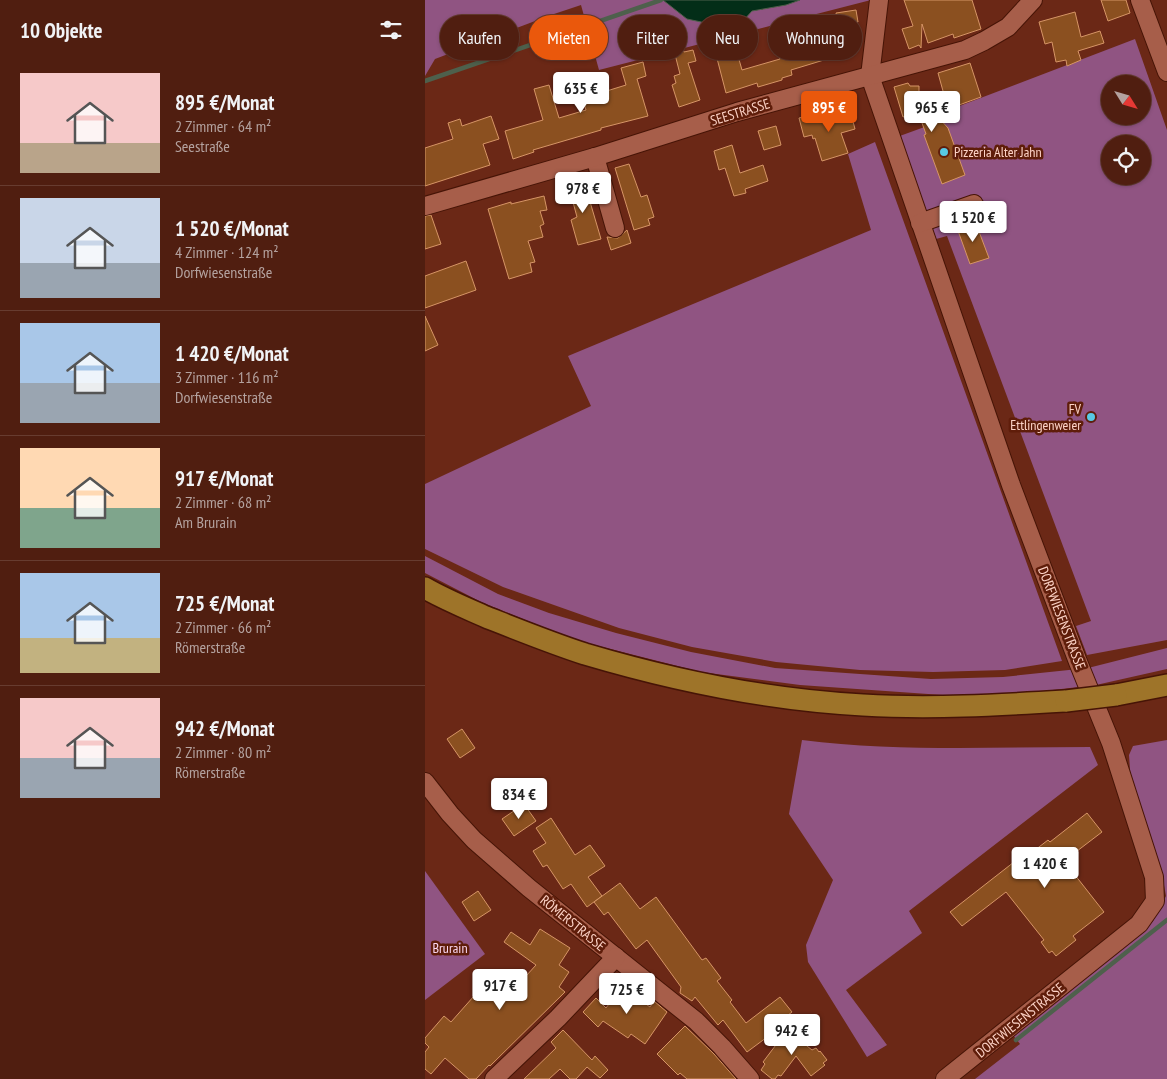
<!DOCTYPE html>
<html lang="de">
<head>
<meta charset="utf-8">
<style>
	body { margin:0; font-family:"PT Sans Narrow",sans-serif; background:#562719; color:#f1f3f6; height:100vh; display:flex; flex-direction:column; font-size:19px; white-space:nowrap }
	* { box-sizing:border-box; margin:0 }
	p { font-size:16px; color:#b4a29f }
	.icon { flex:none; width:28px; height:28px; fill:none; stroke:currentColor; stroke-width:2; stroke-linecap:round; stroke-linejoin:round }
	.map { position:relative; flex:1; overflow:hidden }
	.drawer { display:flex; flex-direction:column; background:#501e10; width:425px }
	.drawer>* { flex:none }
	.hud { position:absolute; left:15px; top:15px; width:475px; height:45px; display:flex; gap:10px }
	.needle { width:32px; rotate:127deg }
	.fabs { position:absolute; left:676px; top:75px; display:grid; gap:10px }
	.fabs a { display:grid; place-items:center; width:50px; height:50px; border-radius:50%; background:#501e10; box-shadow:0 1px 4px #0004,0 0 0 1px #673c30; font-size:25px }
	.price { position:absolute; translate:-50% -42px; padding:0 11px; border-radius:5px; background:#fff; color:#222; font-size:16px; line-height:32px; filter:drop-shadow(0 1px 2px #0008) }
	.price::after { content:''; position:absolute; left:50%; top:30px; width:15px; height:11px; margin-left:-8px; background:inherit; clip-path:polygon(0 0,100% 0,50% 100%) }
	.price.current { background:#ea580c; color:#fff }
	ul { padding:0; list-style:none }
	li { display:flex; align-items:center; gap:15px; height:125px; padding:0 20px }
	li+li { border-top:1px solid #673c30 }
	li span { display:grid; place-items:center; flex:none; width:140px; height:100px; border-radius:0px; color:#555 }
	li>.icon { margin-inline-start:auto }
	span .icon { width:60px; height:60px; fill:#fffc; stroke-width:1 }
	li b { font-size:21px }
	h2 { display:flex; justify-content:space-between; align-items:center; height:60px; padding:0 20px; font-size:21px }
	.chip { padding:0 18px; border-radius:22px; background:#501e10; box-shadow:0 1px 4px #0004,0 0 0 1px #673c30; font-size:18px; line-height:45px }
	.chip.current { background:#ea580c; color:#fff }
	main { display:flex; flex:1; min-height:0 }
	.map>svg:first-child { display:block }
	.green { fill:#905482; fill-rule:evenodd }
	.water { fill:#032e18; stroke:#4e604c }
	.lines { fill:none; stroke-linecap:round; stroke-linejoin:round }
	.stream { stroke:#4e604c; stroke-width:4.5 }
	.building { fill:#8b5020; stroke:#d69566 }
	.minor-casing { stroke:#461406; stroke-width:20 }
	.major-casing { stroke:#461406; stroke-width:24 }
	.minor { stroke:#a75e4a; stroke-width:18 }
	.major { stroke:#9e7429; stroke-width:21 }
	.major-bridge-casing { stroke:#461406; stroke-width:24; stroke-linecap:butt }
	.major-bridge { stroke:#9e7429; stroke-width:21 }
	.poi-dot { fill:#58c9e4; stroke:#5f1d0a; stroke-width:2 }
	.labels { text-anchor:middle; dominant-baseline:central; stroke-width:5; stroke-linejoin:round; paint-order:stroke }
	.street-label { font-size:14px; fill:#fdd3c7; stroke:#5f1d0a }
	.poi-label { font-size:14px; fill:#fdd3c7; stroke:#5f1d0a; text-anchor:start }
	.park-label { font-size:14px; fill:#fbd7f1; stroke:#5f1d0a }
</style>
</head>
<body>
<main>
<section class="drawer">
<h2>10 Objekte<svg class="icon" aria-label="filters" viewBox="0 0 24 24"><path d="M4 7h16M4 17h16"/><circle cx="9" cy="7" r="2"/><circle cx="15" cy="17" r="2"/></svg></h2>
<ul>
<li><span style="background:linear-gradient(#f6c9c9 70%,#b9a48a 0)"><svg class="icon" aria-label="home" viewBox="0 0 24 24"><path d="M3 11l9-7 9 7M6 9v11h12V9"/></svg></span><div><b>895 €/Monat</b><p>2 Zimmer · 64 m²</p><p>Seestraße</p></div></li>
<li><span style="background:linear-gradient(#c9d6e8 65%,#9aa5b1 0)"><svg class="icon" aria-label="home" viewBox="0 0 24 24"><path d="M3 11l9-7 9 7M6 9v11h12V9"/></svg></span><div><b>1 520 €/Monat</b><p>4 Zimmer · 124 m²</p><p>Dorfwiesenstraße</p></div></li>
<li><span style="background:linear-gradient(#a9c7e8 60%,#9aa5b1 0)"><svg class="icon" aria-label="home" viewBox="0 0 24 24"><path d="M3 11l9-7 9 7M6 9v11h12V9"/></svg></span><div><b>1 420 €/Monat</b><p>3 Zimmer · 116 m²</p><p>Dorfwiesenstraße</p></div></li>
<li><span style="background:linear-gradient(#ffd9b3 60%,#7fa58c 0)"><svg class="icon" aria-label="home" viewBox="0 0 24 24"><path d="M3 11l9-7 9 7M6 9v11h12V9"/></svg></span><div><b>917 €/Monat</b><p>2 Zimmer · 68 m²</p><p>Am Brurain</p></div></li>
<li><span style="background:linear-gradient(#a9c7e8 65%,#c2b280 0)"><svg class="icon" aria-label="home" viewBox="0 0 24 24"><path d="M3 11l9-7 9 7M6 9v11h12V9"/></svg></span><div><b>725 €/Monat</b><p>2 Zimmer · 66 m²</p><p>Römerstraße</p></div></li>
<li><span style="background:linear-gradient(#f6c9c9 60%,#9aa5b1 0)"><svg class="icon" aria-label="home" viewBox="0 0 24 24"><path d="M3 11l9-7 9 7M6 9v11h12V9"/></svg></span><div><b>942 €/Monat</b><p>2 Zimmer · 80 m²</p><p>Römerstraße</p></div></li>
</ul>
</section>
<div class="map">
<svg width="742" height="1079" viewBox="0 0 742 1079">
	<rect width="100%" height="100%" fill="#6b2816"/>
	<!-- green -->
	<g class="green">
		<path d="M0,0H238L262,19L317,22L327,11L361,5L375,0H446L174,70L156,5L126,15L10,59L0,76Z"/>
		<path d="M710,39L742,130V640L662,655L651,626L666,621L522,236L511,239L472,137L527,117L524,110ZM685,84H718V116H685ZM685,144H718V176H685Z"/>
		<path d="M450,142L637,661L580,670L508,672L435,670L351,662L267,647L194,628L78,587L0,549V484L166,406L143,356L446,230L423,154Z"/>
		<path d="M0,556L73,594L124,613L191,633L266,652L350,668L506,679L578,677L663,668L742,648V669L671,685L619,691L546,697L375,685L276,672L150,640L56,602L0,573Z"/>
		<path d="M377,740C472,752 569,747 665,747L673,765L484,911L497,933L421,990L462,1045L442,1057L383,962L381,945L408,880L364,814Z"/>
		<path d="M742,740V1079H550L595,1044L588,1035L728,921L741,896L736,869L706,784L704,755L708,746Z"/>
		<path d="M0,871L60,954L0,1000Z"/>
	</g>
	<!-- water -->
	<path class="water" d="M238,0H375L361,5L327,11L317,22L300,27L262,19Z"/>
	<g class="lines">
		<!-- stream -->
		<g class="stream">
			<path d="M0,81L236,0"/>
			<path d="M591,1040L742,920"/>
		</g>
	</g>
	<!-- building -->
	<g class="building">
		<path d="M479,0H547L556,29L529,38L528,34L503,43L497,24L496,48L494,45L484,49L477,29L488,26Z"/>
		<path d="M676,0H701L705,13L683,21Z"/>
		<path d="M431,10L433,22L413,25L411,13Z"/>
		<path d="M650,12L656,37L675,31L679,43L653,51L656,60L642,66L641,60L631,62L627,42L620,44L614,22Z"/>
		<path d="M358,25L363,41L414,26L422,53L366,70L367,75L357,78V80L333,87L332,83L301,93L288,43L313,37L316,48L311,49L317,70L355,59L346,29Z"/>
		<path d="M253,33L259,52L268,50L271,61L263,63L275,100L254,107L247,85L251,83L249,76L255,74L245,35Z"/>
		<path d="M218,62L221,76L212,79L223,116L176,128V130L108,150L109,152L88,159L80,131L118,120L109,89L124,85L134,118L161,110L152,81L167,76L172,94L201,85L196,68Z"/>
		<path d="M545,63L556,97L523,109L513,73Z"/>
		<path d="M483,83L485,86H494V96L523,128L540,175L517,184L499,135L501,134L493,112L478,117L469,87Z"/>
		<path d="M425,110L430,129L416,133L423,153L397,161L390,138L388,139L387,135L379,137L374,118L391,114L393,119Z"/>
		<path d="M66,116L74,139L58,144L65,165L0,186V148L28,139L23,123L35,119L37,126Z"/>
		<path d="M351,126L356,145L339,150L333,131Z"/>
		<path d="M307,145L315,173L338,165L343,181L320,189L321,193L309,196L300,168L294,170L289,151Z"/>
		<path d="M204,164L216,197L222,195L229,217L223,219L225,225L209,230L190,168Z"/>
		<path d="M158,178L176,239L153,245L146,220L152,217L145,191L146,190L144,182Z"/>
		<path d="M119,196L122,210L115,211L119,224L115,226L118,237L103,241L110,262L105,263L107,272L84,279L63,209L86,202V204Z"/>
		<path d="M6,215L16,244L0,249V216Z"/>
		<path d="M550,221L564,258L545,264L532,228Z"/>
		<path d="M202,230L206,243L186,250L182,237L193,238Z"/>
		<path d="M41,261L51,290L0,308V276Z"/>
		<path d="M0,316L13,345L0,351Z"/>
		<path d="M37,729L50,748L35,758L22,739Z"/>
		<path d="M99,804L111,821L89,836L77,819Z"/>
		<path d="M662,813L677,832L639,861L679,912L648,936L651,940L631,956L627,951L624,953L616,942L619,940L581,892L537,926L525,912L589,862L592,864L623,840L625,842Z"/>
		<path d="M126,818L150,855L165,845L180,866L163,877L177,896L162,907L146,884L138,889L122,865L118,867L108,851L121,843L111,828Z"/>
		<path d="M195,883L215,909L231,897L277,960L281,958L296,978L292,981L307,1000L305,1002L321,1023L355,997L367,1012L358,1019L361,1023L322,1052L298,1020L293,1025L270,997L267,1001L255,993L256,987L222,940L211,949L183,912L179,915L169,902Z"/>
		<path d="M53,891L66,910L49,921L37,902Z"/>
		<path d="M115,929L145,948L134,965L144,972L134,987L140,992L65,1066L64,1065L51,1079H44L20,1058L6,1074L0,1069V1052L4,1047L0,1043V1038L19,1016L26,1022L49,996L54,1001L76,975L91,987L111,965L79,942L86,932L105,945Z"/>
		<path d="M197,987L225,1007L229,1001L242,1012L220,1044L206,1034L203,1038L178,1021L173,1027L158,1012L171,998L181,1008Z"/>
		<path d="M260,1026L289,1054L311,1079H262L255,1073L253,1075L232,1054Z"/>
		<path d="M363,1029L374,1036L372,1038L387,1050L391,1048L394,1052L395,1051L402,1060L398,1063L400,1065L386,1076L371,1056L356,1076L353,1075L350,1079H347L336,1070L340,1064L338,1062Z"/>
		<path d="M138,1030L167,1060L170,1056L183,1070L175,1078L162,1067L151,1079H145L135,1069L124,1079H99L131,1048L126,1042Z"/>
	</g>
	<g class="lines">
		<!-- minor casing -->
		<g class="minor-casing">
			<g id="minor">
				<path d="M454,0L445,76L586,485L653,662L686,743L729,877L730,901L714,924L520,1079"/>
				<path d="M715,0L742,72"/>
				<path d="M170,157L190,228"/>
				<path d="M0,206L170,157L312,112L540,50L559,41L583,27L608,0"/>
				<path d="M495,223L549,204"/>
				<path d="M0,782L25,814L49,840L104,888L271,1021L297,1047L325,1079"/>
				<path d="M69,1079L133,1018L191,957"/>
			</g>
		</g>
		<!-- major casing -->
		<g class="major-casing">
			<g id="major">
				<path d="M0,588C19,599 41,608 61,617C94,630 126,643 160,654C251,681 343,700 438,705C506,709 573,705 641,701"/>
				<path d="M691,695L742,685"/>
			</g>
		</g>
		<!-- minor -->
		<use href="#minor" class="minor"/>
		<!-- major -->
		<use href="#major" class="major"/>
		<!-- major-bridge casing -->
		<g class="major-bridge-casing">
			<path id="major-bridge" d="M641,701L691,695"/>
		</g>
		<!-- major-bridge -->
		<use href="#major-bridge" class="major-bridge"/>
	</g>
	<!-- markers -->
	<g class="poi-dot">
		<circle cx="519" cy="152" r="5"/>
		<circle cx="666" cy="417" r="5"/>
	</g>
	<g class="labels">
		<!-- street labels -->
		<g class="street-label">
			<text transform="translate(315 112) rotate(-17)">SEESTRASSE</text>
			<text transform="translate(637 618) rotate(69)">DORFWIESENSTRASSE</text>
			<text transform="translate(148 923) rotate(39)">RÖMERSTRASSE</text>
			<text transform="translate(595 1020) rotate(-39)">DORFWIESENSTRASSE</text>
		</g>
		<!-- poi labels -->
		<g class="poi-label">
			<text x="529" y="152">Pizzeria Alter Jahn</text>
			<text x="656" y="409" text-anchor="end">FV<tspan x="656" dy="16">Ettlingenweier</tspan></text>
		</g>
		<!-- park labels -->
		<g class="park-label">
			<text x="25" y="948">Brurain</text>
		</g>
	</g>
</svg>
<div class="fabs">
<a><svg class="needle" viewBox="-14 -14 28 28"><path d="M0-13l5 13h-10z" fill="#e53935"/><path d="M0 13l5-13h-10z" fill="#b4a29f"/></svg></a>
<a><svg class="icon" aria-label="locate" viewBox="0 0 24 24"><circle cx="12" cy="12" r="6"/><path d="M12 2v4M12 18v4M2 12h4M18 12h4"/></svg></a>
</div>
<b class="price" style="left:156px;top:114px">635 €</b>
<b class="price current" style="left:404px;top:133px">895 €</b>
<b class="price" style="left:507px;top:133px">965 €</b>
<b class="price" style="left:158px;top:214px">978 €</b>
<b class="price" style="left:548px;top:243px">1 520 €</b>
<b class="price" style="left:94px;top:820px">834 €</b>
<b class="price" style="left:620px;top:889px">1 420 €</b>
<b class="price" style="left:75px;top:1011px">917 €</b>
<b class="price" style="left:202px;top:1015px">725 €</b>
<b class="price" style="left:367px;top:1056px">942 €</b>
<div class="hud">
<a class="chip">Kaufen</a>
<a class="chip current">Mieten</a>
<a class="chip">Filter</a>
<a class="chip">Neu</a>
<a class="chip">Wohnung</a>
</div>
</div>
</main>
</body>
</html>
